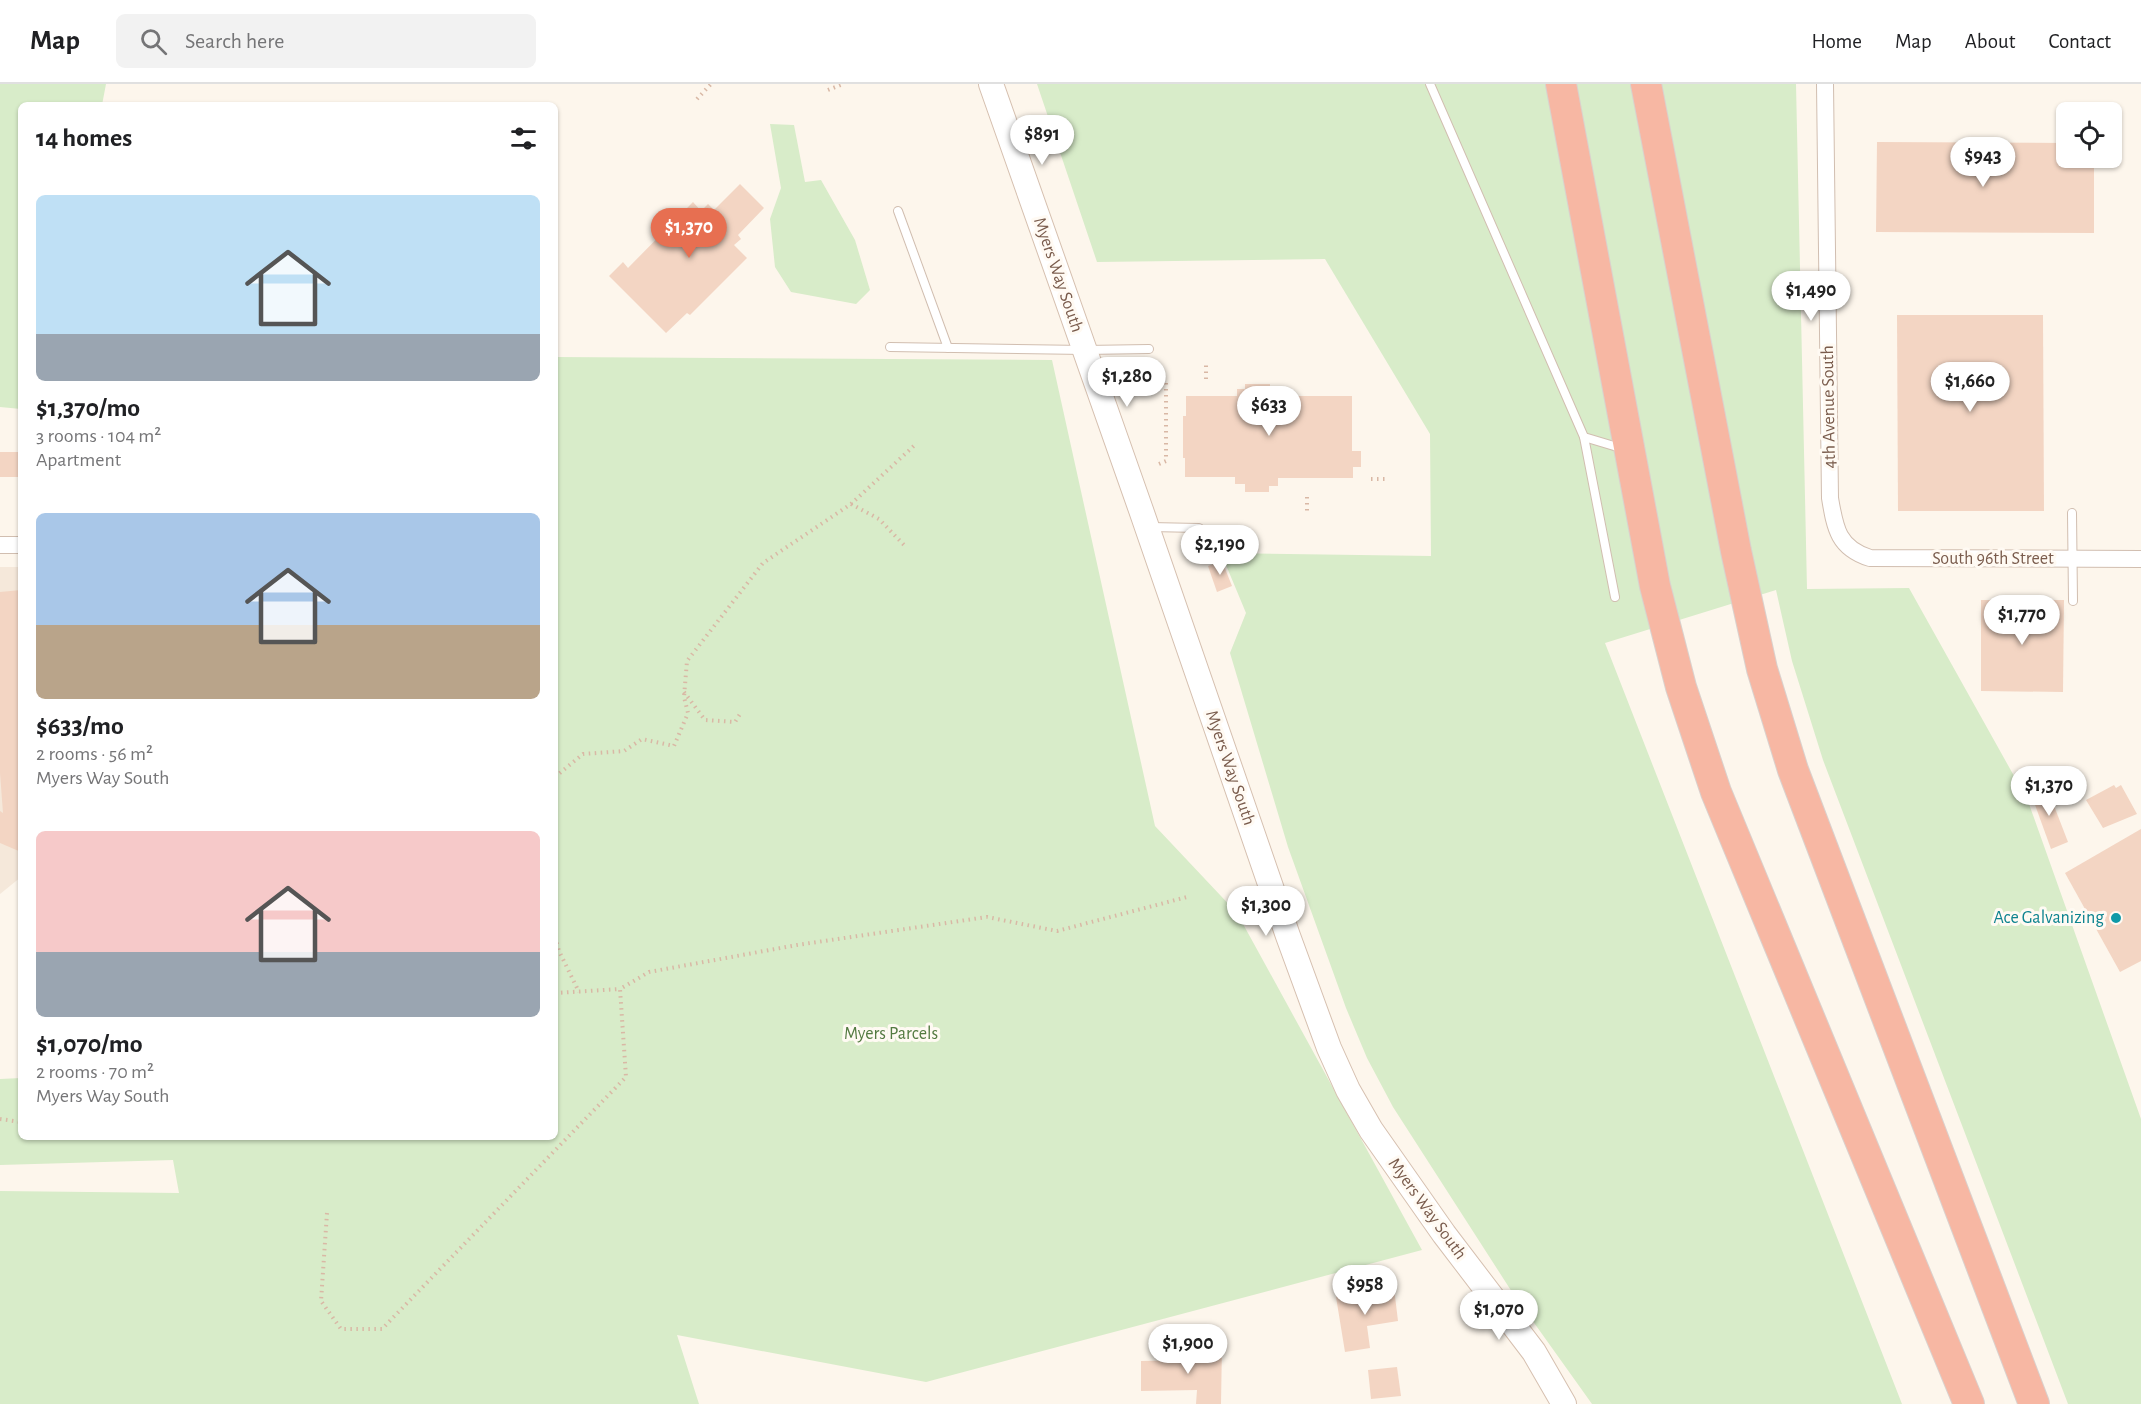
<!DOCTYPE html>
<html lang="en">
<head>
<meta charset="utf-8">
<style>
	body { margin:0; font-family:"Alegreya Sans",sans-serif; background:#f2f2f2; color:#202124; height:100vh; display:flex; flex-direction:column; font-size:22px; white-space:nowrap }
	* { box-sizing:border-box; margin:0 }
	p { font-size:20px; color:#757577 }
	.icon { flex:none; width:33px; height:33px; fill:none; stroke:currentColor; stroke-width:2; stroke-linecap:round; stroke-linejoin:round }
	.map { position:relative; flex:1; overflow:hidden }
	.details { position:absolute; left:18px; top:18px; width:540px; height:1038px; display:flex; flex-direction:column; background:#fff; border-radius:9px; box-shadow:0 2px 4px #0004 }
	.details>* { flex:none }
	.controls { position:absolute; left:2056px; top:18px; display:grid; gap:12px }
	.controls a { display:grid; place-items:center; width:66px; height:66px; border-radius:9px; background:#fff; box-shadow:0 2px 4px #0004; font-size:30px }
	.price { position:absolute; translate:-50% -51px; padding:0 14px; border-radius:21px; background:#fff; color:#222; font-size:20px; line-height:39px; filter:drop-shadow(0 2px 3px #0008) }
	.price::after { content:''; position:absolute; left:50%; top:36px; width:18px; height:14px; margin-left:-9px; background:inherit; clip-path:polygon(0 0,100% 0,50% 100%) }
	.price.on { background:#e76f51; color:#fff }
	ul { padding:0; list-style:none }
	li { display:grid; align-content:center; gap:12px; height:318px; padding:0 18px }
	li span { display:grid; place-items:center; height:186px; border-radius:9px; color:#555 }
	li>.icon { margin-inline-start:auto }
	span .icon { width:108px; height:108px; fill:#fffc; stroke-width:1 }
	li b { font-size:26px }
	h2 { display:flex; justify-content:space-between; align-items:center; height:72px; padding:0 18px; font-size:26px }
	header { display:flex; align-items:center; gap:36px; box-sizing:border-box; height:84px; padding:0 30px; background:#fff; border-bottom:2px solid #e0e0e0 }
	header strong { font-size:28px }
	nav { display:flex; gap:33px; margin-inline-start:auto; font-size:21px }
	.search { width:420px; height:54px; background:#f2f2f2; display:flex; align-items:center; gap:15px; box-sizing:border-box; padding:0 21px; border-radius:9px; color:#757577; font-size:22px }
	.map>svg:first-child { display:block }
	.residential { fill:#f5e8da }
	.green { fill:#d8ecc9 }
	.building { fill:#f3d5c3 }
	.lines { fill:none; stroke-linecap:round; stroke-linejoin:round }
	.service-casing { stroke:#d1beb0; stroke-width:10 }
	.minor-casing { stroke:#d1beb0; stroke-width:18 }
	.secondary-casing { stroke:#d6c0b0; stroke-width:26 }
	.motorway-casing { stroke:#dad1cd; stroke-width:32 }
	.path { stroke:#d9b8a5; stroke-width:4; stroke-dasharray:1.5 4.5; stroke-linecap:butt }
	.service { stroke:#fff; stroke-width:8 }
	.minor { stroke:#fff; stroke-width:16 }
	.secondary { stroke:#fff; stroke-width:24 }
	.motorway { stroke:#f7b7a3; stroke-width:30 }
	.culture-dot { fill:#0f9aa8; stroke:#fffaf3; stroke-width:2 }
	.labels { text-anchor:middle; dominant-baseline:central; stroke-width:6; stroke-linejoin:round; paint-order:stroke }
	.street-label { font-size:18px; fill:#7a5c4d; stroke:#fffaf3 }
	.culture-label { font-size:18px; fill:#0d838f; stroke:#fffaf3; text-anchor:end }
	.park-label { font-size:18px; fill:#537a41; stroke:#fffaf3 }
</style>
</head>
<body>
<header>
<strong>Map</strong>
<div class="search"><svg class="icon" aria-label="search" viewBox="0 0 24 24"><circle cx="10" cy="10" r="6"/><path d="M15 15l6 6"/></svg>Search here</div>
<nav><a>Home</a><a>Map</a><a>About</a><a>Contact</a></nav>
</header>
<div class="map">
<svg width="2141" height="1320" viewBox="0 0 2141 1320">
	<rect width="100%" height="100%" fill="#fdf6ec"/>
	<!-- residential -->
	<path class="residential" d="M0,483H21V793L0,810Z"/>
	<!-- green -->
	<g class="green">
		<path d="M0,0H106L102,21H21V325L0,323Z"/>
		<path d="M1037,0H1796L1807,505L1909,504L2028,717L2141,1035V1320H2068L1823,676L1792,577L1776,506L1605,559L1902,1320H1592L1512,1208L1393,1023L1367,974L1346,924L1288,763L1230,569L1246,529L1221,469L1431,472L1430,350L1325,175L1097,178Z"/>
		<path d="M770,40L794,41L805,98L821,96L855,156L870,206L856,220L791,208L775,183L770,135L781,104Z"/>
		<path d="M555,273L1052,276L1155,742L1237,829L1422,1166L926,1298L677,1251L699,1320H0V1107L179,1109L173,1076L0,1081V995L21,994V1053H555Z"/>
	</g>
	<!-- building -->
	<g class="building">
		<path d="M1877,58L2067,59V74H2094V149L1876,148Z"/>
		<path d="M740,100L764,124L738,151L741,155L734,161L747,174L690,231L687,229L666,249L609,192L623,178L628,184L693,118L701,127L708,120L714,126Z"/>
		<path d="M1897,231H2043L2044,427H1898Z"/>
		<path d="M1245,300H1270V306H1279V312H1352V367H1361V383H1353V394H1278V402H1269V408H1245V400H1235V393H1185V374H1183V332H1186V312H1237V305H1245Z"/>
		<path d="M0,368H20L21,393H0Z"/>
		<path d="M1222,477L1232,502L1217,508L1208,482Z"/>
		<path d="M21,506V768L0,759V727L3,729L0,689V508Z"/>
		<path d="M1981,516H2064L2063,608L1981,607Z"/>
		<path d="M2046,701L2068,758L2051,765L2030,707Z"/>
		<path d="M2114,701L2116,704L2121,701L2137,730L2103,744L2086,716Z"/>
		<path d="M2141,745V877L2120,888L2065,789Z"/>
		<path d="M1394,1204L1398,1237L1367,1242L1370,1264L1345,1268L1336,1213Z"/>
		<path d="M1197,1261H1222L1221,1320H1196L1197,1306L1141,1307V1277L1197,1276Z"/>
		<path d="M1397,1283L1401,1312L1371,1315L1368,1286Z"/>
	</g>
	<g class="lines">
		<!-- service casing -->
		<g class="service-casing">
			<g id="service">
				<path d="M1430,0L1584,353L1624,365"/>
				<path d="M898,127L948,264"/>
				<path d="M890,263L1085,266L1149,265"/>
				<path d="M1584,353L1615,513"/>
				<path d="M2072,429L2073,517"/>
				<path d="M1150,443L1199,444"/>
			</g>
		</g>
		<!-- minor casing -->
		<g class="minor-casing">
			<g id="minor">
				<path d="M1825,0L1830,414C1835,444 1838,464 1870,474L2141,475"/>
				<path d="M0,461H21"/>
			</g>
		</g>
		<!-- secondary casing -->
		<g class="secondary-casing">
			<path id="secondary" d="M991,0L1141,426L1288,852L1329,964L1348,1006L1371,1046L1444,1150L1534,1268L1564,1320"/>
		</g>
		<!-- motorway casing -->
		<g class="motorway-casing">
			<g id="motorway">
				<path d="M1561,0L1655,502L1681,603L1716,708L1969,1320"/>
				<path d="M1646,0L1736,467L1762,585L1793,686L2034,1320"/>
			</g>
		</g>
		<!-- path -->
		<g class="path">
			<path d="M828,6L843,0"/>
			<path d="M697,15L711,0"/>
			<path d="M1206,295V278"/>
			<path d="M1159,380L1166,377V298"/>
			<path d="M1371,395H1388"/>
			<path d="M1307,413V430"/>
			<path d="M851,420L879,435L904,461"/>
			<path d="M684,608L705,636L735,638L740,630"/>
			<path d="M555,693L583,670L624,667L642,655L674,662L688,629L684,613L687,577L763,479L851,420L917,359"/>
			<path d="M555,853L559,867L579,908"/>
			<path d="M555,909L620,905"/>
			<path d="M0,1035L21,1038"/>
			<path d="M327,1129L321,1217L341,1245H382L626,993L620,905L649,888L797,861L987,833L1057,847L1187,813"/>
		</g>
		<!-- service -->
		<use href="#service" class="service"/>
		<!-- minor -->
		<use href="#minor" class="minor"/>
		<!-- secondary -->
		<use href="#secondary" class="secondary"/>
		<!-- motorway -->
		<use href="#motorway" class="motorway"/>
	</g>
	<!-- markers -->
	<circle class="culture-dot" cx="2116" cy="834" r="6"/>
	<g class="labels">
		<!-- street labels -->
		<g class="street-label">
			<text transform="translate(1058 191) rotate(71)">Myers Way South</text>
			<text transform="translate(1829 323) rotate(-91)">4th Avenue South</text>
			<text x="1993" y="475">South 96th Street</text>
			<text transform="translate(1230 684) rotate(71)">Myers Way South</text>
			<text transform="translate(1427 1125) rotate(54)">Myers Way South</text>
		</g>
		<!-- culture labels -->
		<g class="culture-label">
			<text x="2104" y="834">Ace Galvanizing</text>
		</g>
		<!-- park labels -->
		<g class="park-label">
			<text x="891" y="950">Myers Parcels</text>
		</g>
	</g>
</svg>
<div class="controls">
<a><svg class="icon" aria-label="locate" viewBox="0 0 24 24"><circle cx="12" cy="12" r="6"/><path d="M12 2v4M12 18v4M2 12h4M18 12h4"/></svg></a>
</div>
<b class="price" style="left:1042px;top:82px">$891</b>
<b class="price" style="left:1983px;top:104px">$943</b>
<b class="price on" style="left:689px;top:175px">$1,370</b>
<b class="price" style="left:1811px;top:238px">$1,490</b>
<b class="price" style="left:1127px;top:324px">$1,280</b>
<b class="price" style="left:1970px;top:329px">$1,660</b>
<b class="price" style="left:1269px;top:353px">$633</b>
<b class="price" style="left:1220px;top:492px">$2,190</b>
<b class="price" style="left:2022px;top:562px">$1,770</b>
<b class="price" style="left:2049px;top:733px">$1,370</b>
<b class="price" style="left:1266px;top:853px">$1,300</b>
<b class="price" style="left:1365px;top:1232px">$958</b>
<b class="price" style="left:1499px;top:1257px">$1,070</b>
<b class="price" style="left:1188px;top:1291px">$1,900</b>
<section class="details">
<h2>14 homes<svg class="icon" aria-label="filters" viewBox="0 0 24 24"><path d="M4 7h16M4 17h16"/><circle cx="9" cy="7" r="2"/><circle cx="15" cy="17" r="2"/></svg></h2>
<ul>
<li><span style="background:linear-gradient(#bfe0f5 75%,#9aa5b1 0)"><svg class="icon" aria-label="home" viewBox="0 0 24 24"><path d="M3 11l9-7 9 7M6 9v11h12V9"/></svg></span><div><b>$1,370/mo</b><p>3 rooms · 104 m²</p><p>Apartment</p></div></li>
<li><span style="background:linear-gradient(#a9c7e8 60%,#b9a48a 0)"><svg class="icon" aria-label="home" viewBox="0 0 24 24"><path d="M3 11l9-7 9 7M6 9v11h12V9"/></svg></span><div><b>$633/mo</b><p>2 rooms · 56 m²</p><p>Myers Way South</p></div></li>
<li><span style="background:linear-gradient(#f6c9c9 65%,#9aa5b1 0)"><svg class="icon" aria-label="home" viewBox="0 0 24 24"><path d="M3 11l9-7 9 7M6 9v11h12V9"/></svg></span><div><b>$1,070/mo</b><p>2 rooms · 70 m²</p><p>Myers Way South</p></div></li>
</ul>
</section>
</div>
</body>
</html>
